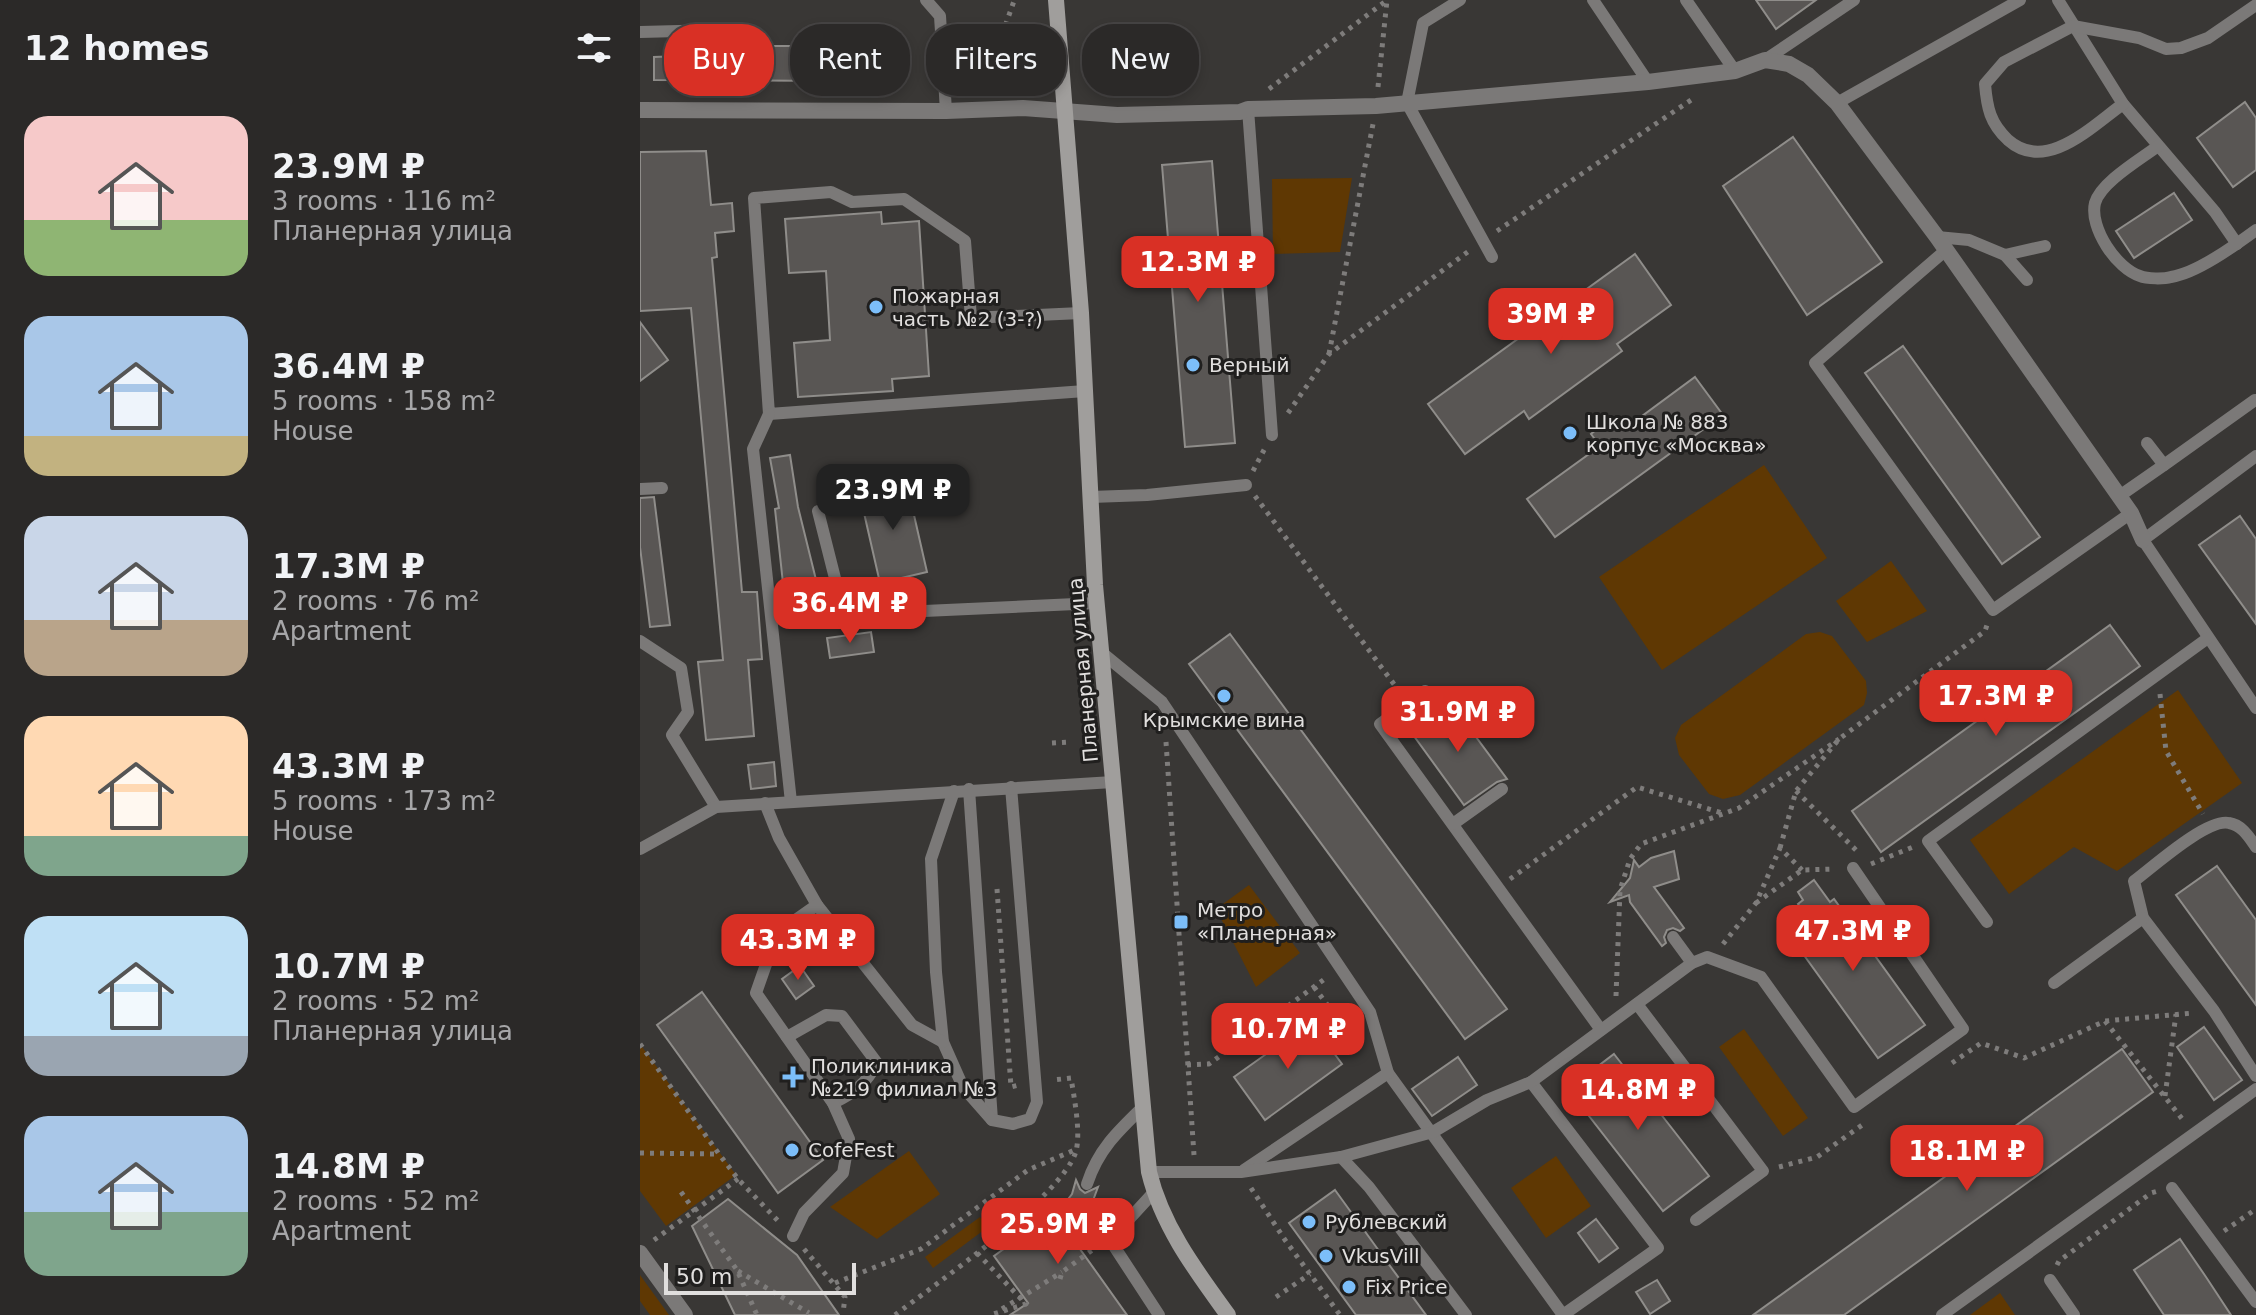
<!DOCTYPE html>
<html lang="en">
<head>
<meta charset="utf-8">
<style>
	body { margin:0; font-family:"DejaVu Sans",sans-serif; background:#373534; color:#f1f3f6; height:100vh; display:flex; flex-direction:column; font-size:30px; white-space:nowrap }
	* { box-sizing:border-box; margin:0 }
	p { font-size:26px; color:#a6a6a8 }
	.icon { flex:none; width:44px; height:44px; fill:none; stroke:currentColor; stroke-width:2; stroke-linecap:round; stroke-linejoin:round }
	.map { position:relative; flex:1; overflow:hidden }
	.sheet { display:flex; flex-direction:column; background:#2b2928; width:640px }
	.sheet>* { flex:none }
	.banner { position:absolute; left:24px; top:24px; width:760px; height:72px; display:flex; gap:16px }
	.scale { position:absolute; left:24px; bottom:20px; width:192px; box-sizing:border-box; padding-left:8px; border:4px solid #e1dfde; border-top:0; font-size:22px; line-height:28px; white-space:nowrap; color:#e1dfde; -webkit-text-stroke:6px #201f1e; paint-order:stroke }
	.price { position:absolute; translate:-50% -68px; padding:0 18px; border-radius:16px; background:#d93025; color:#fff; font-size:26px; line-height:52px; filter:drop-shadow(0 2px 4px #0008) }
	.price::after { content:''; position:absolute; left:50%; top:48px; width:24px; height:18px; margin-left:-12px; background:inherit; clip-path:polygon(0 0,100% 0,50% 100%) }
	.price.current { background:#222; color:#fff }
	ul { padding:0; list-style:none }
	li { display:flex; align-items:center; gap:24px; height:200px; padding:0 24px }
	li span { display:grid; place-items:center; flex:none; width:224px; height:160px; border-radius:24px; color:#555 }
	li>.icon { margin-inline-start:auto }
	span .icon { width:96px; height:96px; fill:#fffc; stroke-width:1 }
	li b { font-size:34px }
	h2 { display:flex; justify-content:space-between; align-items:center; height:96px; padding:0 24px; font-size:34px }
	.pill { padding:0 28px; border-radius:32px; background:#2b2928; box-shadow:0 4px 12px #0003,0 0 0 2px #474545; font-size:28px; line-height:72px }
	.pill.current { background:#d93025; color:#fff }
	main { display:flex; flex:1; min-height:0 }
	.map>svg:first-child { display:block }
	.green { fill:#5f3803 }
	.building { fill:#595654; stroke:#8f8d8a; stroke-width:2 }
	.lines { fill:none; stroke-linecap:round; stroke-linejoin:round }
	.path { stroke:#7e7c7b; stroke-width:5; stroke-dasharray:4 6; stroke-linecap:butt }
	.service { stroke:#7b7978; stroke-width:12 }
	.minor { stroke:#7b7978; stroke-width:16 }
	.secondary { stroke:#a09e9c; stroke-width:16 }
	.poi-dot { fill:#7cbef9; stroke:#201f1e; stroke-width:3 }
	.labels { text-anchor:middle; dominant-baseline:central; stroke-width:6; stroke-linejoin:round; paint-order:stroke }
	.poi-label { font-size:20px; fill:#e1dfde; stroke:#201f1e; text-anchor:start }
	.street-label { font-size:20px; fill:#e1dfde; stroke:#201f1e }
</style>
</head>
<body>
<main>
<section class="sheet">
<h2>12 homes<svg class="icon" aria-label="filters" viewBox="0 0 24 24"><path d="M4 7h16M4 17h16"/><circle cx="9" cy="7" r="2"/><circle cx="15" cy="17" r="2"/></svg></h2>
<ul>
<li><span style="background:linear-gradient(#f6c9c9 65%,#8fb573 0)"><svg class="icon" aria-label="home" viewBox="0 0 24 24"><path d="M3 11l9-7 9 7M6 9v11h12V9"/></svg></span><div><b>23.9M ₽</b><p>3 rooms · 116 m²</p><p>Планерная улица</p></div></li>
<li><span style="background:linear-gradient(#a9c7e8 75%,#c2b280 0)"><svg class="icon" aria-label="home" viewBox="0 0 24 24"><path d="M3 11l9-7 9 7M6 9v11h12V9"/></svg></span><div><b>36.4M ₽</b><p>5 rooms · 158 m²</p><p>House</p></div></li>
<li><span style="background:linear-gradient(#c9d6e8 65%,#b9a48a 0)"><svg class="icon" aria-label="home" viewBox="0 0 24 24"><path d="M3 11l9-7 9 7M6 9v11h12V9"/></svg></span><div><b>17.3M ₽</b><p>2 rooms · 76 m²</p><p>Apartment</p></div></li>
<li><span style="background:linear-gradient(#ffd9b3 75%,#7fa58c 0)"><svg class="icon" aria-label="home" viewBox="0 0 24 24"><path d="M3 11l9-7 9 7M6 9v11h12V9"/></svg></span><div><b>43.3M ₽</b><p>5 rooms · 173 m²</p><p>House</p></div></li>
<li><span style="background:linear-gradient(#bfe0f5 75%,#9aa5b1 0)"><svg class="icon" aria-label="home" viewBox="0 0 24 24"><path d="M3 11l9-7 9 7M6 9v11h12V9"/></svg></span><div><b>10.7M ₽</b><p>2 rooms · 52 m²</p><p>Планерная улица</p></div></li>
<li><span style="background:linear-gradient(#a9c7e8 60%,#7fa58c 0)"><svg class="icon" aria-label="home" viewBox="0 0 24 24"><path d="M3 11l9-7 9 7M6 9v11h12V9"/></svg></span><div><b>14.8M ₽</b><p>2 rooms · 52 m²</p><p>Apartment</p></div></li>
</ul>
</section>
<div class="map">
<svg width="1616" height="1315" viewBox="0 0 1616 1315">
	<rect width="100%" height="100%" fill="#393735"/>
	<!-- green -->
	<g class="green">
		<path d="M712,178L700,252L633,254L632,179Z"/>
		<path d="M1124,465L1187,558L1022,670L959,577Z"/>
		<path d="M1251,561L1287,611L1227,642L1196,601Z"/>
		<path d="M1180,632L1192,636L1226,681L1227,693L1224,705L1100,795L1083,799L1069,794L1039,755L1035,738L1041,725L1166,634Z"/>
		<path d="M1538,690L1602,783L1477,871L1434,847L1369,894L1330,840Z"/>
		<path d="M609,885L660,953L616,987L576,909Z"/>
		<path d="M1104,1029L1168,1118L1143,1136L1079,1047Z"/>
		<path d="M0,1044L96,1175L26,1226L0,1191Z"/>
		<path d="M269,1151L300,1194L237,1239L190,1207Z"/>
		<path d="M916,1156L951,1206L906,1238L871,1188Z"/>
		<path d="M340,1217L348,1227L293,1268L285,1257Z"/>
		<path d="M0,1275L29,1315H10L0,1301Z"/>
		<path d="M1360,1293L1375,1315H1330Z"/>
	</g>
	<!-- building -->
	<g class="building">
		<path d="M1116,0H1176L1136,29Z"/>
		<path d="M96,46H191V81L14,80V57L96,54Z"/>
		<path d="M1605,102L1616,118V170L1593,187L1557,138Z"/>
		<path d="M1153,137L1242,262L1167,315L1083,186Z"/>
		<path d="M66,151L71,205L92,203L94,231L75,233L77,257L72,258L102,592H117L122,659L108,660L114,736L66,740L58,662L83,660L51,308L0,311V152Z"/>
		<path d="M572,161L595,443L545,447L522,165Z"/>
		<path d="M1534,193L1552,220L1494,258L1476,231Z"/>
		<path d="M241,212L242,224L279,221L289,376L252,379L253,391L158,397L154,343L190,340L186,271L149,273L145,219Z"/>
		<path d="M995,254L1031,305L977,344L982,351L889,419L884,411L825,454L788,404Z"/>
		<path d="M0,322L28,360L0,381Z"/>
		<path d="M1263,346L1400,537L1362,564L1225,373Z"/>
		<path d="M1055,377L1083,415L915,537L887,499L960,446L951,434L968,420L974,417L983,430Z"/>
		<path d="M150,455L158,507L180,596L145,602L135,509L139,508L130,458Z"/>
		<path d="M266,480L287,572L240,583L219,491Z"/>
		<path d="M14,497L30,625L10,627L0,547V498Z"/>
		<path d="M1600,516L1616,539V624L1559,545Z"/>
		<path d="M1470,625L1500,666L1241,852L1212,811Z"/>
		<path d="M231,632L234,652L190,658L187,638Z"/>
		<path d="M590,634L867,1009L825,1039L549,664Z"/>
		<path d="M811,703L867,779L857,782L824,805L771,732Z"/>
		<path d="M134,762L136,786L111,789L108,765Z"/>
		<path d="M1034,851L1039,879L1014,887L1044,928L1040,931L1033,928L1027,930L1024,937L1026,943L1022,946L990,902L989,895L970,902L990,878L994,860L999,867L1011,858Z"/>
		<path d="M1577,866L1616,920V1005L1536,895Z"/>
		<path d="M1174,880L1190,902L1194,899L1285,1025L1238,1058L1148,933L1168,918L1158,904L1163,900L1158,892Z"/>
		<path d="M160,966L174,986L156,999L142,979Z"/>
		<path d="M62,992L183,1160L138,1193L17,1025Z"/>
		<path d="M671,1022L702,1064L625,1120L594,1077Z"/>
		<path d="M1564,1027L1602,1080L1574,1100L1537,1047Z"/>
		<path d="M1482,1049L1513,1092L1204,1315H1113Z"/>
		<path d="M974,1054L1069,1176L1023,1211L928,1089Z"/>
		<path d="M818,1057L837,1085L792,1116L772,1089Z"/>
		<path d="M436,1180L440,1189L445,1193L458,1187L448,1214L430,1235L487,1315H370L388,1303L354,1256L422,1207L432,1194Z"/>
		<path d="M695,1190L742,1255L786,1315H716L649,1223Z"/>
		<path d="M88,1199L157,1255L199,1315H95L52,1226Z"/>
		<path d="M956,1219L978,1248L959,1262L938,1233Z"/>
		<path d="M1540,1239L1566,1277L1591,1315H1524L1494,1270Z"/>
		<path d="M1017,1280L1030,1301L1010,1314L996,1292Z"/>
	</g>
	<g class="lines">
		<!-- path -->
		<g class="path">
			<path d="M378,80L394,81"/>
			<path d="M448,80H468"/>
			<path d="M738,87L747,0"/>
			<path d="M629,89L746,1"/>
			<path d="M342,91L374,1"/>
			<path d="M857,231L1054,98"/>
			<path d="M689,354L733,124"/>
			<path d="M648,413L689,354L829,251"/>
			<path d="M613,471L625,448"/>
			<path d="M615,496L759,691"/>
			<path d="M1520,694L1526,751L1563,814"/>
			<path d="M526,742L554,1155"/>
			<path d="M412,743L429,742"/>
			<path d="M1156,791L1218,852"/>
			<path d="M1140,848L1156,791L1199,739L1345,631L1347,625"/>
			<path d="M1231,864L1273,847"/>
			<path d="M870,879L997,787L1082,813"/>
			<path d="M357,889L371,1087L379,1085"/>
			<path d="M1116,903L1162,870L1195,869"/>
			<path d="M1083,944L1116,903L1140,848L1162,870"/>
			<path d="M674,987L721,1050"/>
			<path d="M976,996L980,890L990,859L1001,844L1099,808L1199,739"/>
			<path d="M1465,1021L1543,1120"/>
			<path d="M0,1044L79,1154L98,1179L141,1224"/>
			<path d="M1312,1063L1341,1043L1384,1058L1465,1021L1553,1013"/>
			<path d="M547,1065L569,1064L686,978"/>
			<path d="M1525,1096L1536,1014"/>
			<path d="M0,1153L78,1154"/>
			<path d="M1139,1167L1177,1157L1225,1123"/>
			<path d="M611,1188L645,1240L700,1315"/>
			<path d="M41,1192L97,1270L117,1315"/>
			<path d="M1584,1231L1616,1209"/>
			<path d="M14,1240L98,1179"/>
			<path d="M164,1249L205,1297L203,1313"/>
			<path d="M337,1253L386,1304L350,1315"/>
			<path d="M1417,1265L1419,1261L1511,1193L1518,1191"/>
			<path d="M98,1271L169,1313"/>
			<path d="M420,1279L422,1272L455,1248"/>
			<path d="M195,1283L281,1249L388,1170L437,1149"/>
			<path d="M636,1297L670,1274"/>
			<path d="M362,1309L422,1272"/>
			<path d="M255,1315C294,1285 424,1195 436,1151C441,1132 434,1097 431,1078L413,1080"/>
		</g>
		<!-- service -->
		<g class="service">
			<path d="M286,0L300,16L306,111"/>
			<path d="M820,0L783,23L767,103L852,257"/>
			<path d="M953,0L1008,82"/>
			<path d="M1046,0L1095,71"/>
			<path d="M1418,0L1483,104L1575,212L1597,244"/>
			<path d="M0,32L78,30"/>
			<path d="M1125,60L1214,0"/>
			<path d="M1197,103L1380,0"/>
			<path d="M1483,104C1452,126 1406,174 1368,140C1350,123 1347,108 1345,84L1364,62L1433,26L1499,38L1526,49L1541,48L1568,38L1616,5"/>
			<path d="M608,109L632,435"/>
			<path d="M1518,146C1501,159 1461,182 1455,203C1449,228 1477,269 1500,276C1507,279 1524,279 1531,277C1557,273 1594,246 1616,230"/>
			<path d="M1297,237L1329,240L1365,255L1405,246"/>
			<path d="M1306,250L1175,363L1353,610L1491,513"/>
			<path d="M1365,255L1387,280"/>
			<path d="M441,313L331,318L325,241L264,199L212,202L191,192L114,198L129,414L445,391"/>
			<path d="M129,414L113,449L151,802"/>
			<path d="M1616,456L1503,540L1616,708"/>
			<path d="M1524,465L1615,400"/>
			<path d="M0,489L22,488"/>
			<path d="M451,497L507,495L606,485"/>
			<path d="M1478,497L1524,465L1507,443"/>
			<path d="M178,511L201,602L218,614L457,603"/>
			<path d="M0,641L41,668L48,712L32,735L76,807"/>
			<path d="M461,652L522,702L730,1012L748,1073L923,1315"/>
			<path d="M785,691L740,724L961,1030"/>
			<path d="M329,789L352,1120"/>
			<path d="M314,791L291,859L296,972L303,1042L323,1087L352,1120L373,1124L390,1119L397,1102L371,787"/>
			<path d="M125,803L139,838L177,905L272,1025L303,1042"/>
			<path d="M813,824L862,789"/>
			<path d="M1616,847C1609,837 1602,825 1589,823C1567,818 1513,867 1494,881L1503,918L1574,1011L1616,1076"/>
			<path d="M0,849L76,807L473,782"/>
			<path d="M1347,922L1288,841L1568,638"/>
			<path d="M1033,937L1052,963"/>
			<path d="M1414,983L1503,918"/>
			<path d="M997,1004L1123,1171L1056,1220"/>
			<path d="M147,1037L186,1015L202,1016L237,1063C226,1084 214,1093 193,1103"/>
			<path d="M891,1082L1018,1248L923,1315"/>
			<path d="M701,1157L729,1187L826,1315"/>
			<path d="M604,1170L748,1073"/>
			<path d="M509,1172H601L701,1157L793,1132L847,1100L891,1082L1052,963L1067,957L1121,977L1214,1107L1323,1029L1213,868"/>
			<path d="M447,1184C458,1150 478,1131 503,1107"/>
			<path d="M1532,1188L1616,1302"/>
			<path d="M514,1192L470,1240L519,1315"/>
			<path d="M153,1236L164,1213L203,1173L209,1139L193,1103L116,993L137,933L177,905"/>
			<path d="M1410,1280L1434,1315"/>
			<path d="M1302,1315L1616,1089"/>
		</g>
		<!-- minor -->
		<g class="minor">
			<path d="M0,110L306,111L383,108L477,115L600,112L608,109L736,106L1008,82L1095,71L1125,60L1149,64L1168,75L1197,103L1297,237L1491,513L1503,540"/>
			<path d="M0,1253L45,1315"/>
		</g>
		<!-- secondary -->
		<path class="secondary" d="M416,0L441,313L455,585L509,1172C522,1226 556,1271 588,1315"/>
	</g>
	<!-- markers -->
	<g class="poi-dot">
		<circle cx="236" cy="307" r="8"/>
		<circle cx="553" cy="365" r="8"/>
		<circle cx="930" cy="433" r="8"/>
		<circle cx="584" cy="696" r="8"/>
		<rect x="533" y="914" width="16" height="16" rx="4"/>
		<path d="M149 1065h8v8h8v8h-8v8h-8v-8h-8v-8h8z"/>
		<circle cx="152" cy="1150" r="8"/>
		<circle cx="669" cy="1222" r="8"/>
		<circle cx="686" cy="1256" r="8"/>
		<circle cx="709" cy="1287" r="8"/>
	</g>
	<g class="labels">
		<!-- poi labels -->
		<g class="poi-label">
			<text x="252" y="296">Пожарная<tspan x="252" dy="23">часть №2 (3-?)</tspan></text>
			<text x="569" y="365">Верный</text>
			<text x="946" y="422">Школа № 883<tspan x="946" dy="23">корпус «Москва»</tspan></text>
			<text x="584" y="720" text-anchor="middle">Крымские вина</text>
			<text x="557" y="910">Метро<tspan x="557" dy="23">«Планерная»</tspan></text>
			<text x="171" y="1066">Поликлиника<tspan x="171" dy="23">№219 филиал №3</tspan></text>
			<text x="168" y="1150">CofeFest</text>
			<text x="685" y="1222">Рублевский</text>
			<text x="702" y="1256">VkusVill</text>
			<text x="725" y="1287">Fix Price</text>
		</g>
		<!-- street labels -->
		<g class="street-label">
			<text transform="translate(443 670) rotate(-95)">Планерная улица</text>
		</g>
	</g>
</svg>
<div class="scale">50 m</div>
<b class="price" style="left:558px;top:304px">12.3M ₽</b>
<b class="price" style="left:911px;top:356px">39M ₽</b>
<b class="price current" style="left:253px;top:532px">23.9M ₽</b>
<b class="price" style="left:210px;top:645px">36.4M ₽</b>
<b class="price" style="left:1356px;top:738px">17.3M ₽</b>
<b class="price" style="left:818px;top:754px">31.9M ₽</b>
<b class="price" style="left:1213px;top:973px">47.3M ₽</b>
<b class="price" style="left:158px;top:982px">43.3M ₽</b>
<b class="price" style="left:648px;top:1071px">10.7M ₽</b>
<b class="price" style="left:998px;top:1132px">14.8M ₽</b>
<b class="price" style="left:1327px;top:1193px">18.1M ₽</b>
<b class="price" style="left:418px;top:1266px">25.9M ₽</b>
<div class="banner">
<a class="pill current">Buy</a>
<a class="pill">Rent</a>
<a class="pill">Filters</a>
<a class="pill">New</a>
</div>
</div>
</main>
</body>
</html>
